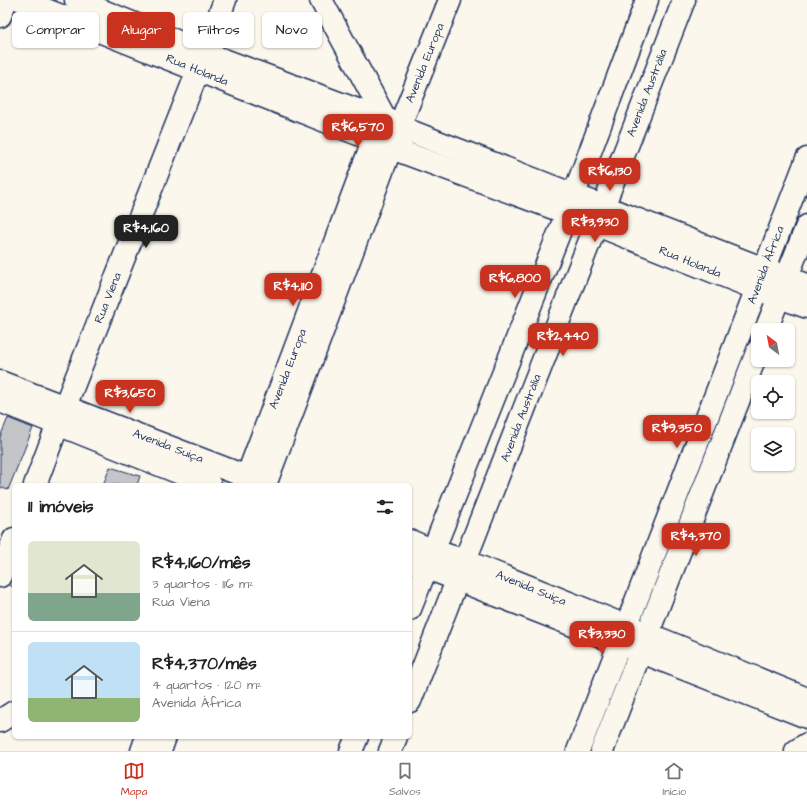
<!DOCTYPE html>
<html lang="pt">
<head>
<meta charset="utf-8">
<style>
	body { margin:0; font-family:"Architects Daughter",sans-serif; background:#f6f6f6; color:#222; height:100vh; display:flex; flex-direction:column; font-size:15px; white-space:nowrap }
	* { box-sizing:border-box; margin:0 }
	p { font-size:13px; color:#767676 }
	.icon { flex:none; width:22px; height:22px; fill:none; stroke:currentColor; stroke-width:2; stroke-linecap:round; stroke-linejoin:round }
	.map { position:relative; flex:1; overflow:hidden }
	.sheet { position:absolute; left:12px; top:483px; width:400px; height:256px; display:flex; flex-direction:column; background:#fff; border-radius:6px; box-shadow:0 1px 3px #0004 }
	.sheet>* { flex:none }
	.hud { position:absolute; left:12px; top:12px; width:400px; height:36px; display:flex; gap:8px }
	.needle { width:26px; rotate:328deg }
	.buttons { position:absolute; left:751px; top:323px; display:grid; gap:8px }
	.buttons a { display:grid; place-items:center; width:44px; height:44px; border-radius:6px; background:#fff; box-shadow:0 1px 3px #0004; font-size:20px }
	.price { position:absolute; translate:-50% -34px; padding:0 9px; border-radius:8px; background:#c8321e; color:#fff; font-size:13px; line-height:26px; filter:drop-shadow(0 1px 2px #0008) }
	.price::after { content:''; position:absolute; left:50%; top:24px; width:12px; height:9px; margin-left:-6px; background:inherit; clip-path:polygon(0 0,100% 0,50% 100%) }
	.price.active { background:#222; color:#fff }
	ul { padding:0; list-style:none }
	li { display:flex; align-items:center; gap:12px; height:100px; padding:0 16px }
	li+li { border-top:1px solid #e0e0e0 }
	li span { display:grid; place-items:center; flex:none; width:112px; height:80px; border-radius:6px; color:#555 }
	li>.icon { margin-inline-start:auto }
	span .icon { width:48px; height:48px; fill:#fffc; stroke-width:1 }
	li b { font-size:17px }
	h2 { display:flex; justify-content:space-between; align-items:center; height:48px; padding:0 16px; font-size:17px }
	.chip { padding:0 14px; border-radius:6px; background:#fff; box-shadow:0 1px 3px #0004; font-size:14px; line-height:36px }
	.chip.active { background:#c8321e; color:#fff }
	.dock { display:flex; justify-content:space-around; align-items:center; height:56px; border-top:1px solid #e0e0e0; background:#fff; font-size:11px; color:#767676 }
	.dock a { display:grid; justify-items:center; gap:2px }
	.dock .active { color:#c8321e }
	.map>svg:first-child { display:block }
	.building { fill:#c3c5c9; stroke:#1b2f5e }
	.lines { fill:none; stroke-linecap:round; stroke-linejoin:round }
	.minor-casing { stroke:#1b2f5e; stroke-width:25 }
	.major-casing { stroke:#1b2f5e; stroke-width:25 }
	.minor { stroke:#fbf7ec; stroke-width:22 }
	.major { stroke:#fbf7ec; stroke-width:22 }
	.labels { text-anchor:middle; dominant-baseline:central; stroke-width:3; stroke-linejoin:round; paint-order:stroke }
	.street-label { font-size:12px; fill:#1b2f5e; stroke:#fbf7ec }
</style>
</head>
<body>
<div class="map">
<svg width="807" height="751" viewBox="0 0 807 751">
	<rect width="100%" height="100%" fill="#fbf7ec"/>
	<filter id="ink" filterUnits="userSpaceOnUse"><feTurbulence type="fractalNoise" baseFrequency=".025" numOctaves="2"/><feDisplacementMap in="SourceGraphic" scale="8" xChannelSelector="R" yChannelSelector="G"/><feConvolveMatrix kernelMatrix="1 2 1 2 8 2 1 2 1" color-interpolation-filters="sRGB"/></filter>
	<g filter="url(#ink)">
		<!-- building -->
		<g class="building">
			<path d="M8,418L33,428L8,490L0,487V437Z"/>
			<path d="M110,467L140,476L137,485H103Z"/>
			<path d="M14,566V587L6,584Z"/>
		</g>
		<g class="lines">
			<!-- minor casing -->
			<g class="minor-casing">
				<g id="minor">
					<path d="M21,0L373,140"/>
					<path d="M76,0L205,53L384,120"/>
					<path d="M321,0L386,120"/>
					<path d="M0,16L6,0"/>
					<path d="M402,128L764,269L807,285"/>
					<path d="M394,149L567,213L757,289L807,307"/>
					<path d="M766,330L807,226"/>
					<path d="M0,382L247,477"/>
					<path d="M0,401L210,485"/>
					<path d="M35,485L58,424L205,53L225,0"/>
					<path d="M0,576L14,539"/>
					<path d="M410,609L567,213L647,0"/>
					<path d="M410,701L684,0"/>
					<path d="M142,751L147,737"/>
					<path d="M160,751L165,737"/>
					<path d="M351,751L357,737"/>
					<path d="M390,751L396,737"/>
					<path d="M578,751L807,159"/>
					<path d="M602,751L758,350"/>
					<path d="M796,751L807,744"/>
				</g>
			</g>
			<!-- major casing -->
			<g class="major-casing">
				<g id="major">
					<circle cx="387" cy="135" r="15"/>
					<path d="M400,125L450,0"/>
					<path d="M244,485L373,141"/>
					<path d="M265,485L390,150"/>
					<path d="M410,541L434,551L465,561L626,626L648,634L807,699"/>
					<path d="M410,561L807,717"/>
					<path d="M0,721L14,712"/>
				</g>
			</g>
			<!-- minor -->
			<use href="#minor" class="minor"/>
			<!-- major -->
			<use href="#major" class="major"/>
		</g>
	</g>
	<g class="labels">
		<!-- street labels -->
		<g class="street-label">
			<text transform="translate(425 63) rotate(-68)">Avenida Europa</text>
			<text transform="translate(197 70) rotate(22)">Rua Holanda</text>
			<text transform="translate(647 93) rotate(-69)">Avenida Austrália</text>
			<text transform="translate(690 262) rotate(22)">Rua Holanda</text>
			<text transform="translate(766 265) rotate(-69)">Avenida África</text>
			<text transform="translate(108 298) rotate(-68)">Rua Viena</text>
			<text transform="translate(288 369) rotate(-69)">Avenida Europa</text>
			<text transform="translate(521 418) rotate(-69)">Avenida Austrália</text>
			<text transform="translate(168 446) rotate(21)">Avenida Suiça</text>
			<text transform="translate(531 588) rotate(22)">Avenida Suiça</text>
		</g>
	</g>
</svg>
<div class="buttons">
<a><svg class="needle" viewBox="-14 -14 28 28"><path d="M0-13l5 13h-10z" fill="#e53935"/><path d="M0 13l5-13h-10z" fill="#767676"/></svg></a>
<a><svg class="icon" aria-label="locate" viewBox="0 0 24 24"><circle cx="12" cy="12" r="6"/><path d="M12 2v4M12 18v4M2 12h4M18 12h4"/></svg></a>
<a><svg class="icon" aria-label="layers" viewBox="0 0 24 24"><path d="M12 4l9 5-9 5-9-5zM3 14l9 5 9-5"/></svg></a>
</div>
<b class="price" style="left:358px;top:148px">R$6,570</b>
<b class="price" style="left:610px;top:192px">R$6,130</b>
<b class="price" style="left:595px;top:243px">R$3,930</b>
<b class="price active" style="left:146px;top:249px">R$4,160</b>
<b class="price" style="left:515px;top:299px">R$6,800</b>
<b class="price" style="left:293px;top:307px">R$4,110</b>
<b class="price" style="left:563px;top:357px">R$2,440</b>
<b class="price" style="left:130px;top:414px">R$3,650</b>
<b class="price" style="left:677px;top:449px">R$9,350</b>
<b class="price" style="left:696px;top:557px">R$4,370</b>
<b class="price" style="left:602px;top:655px">R$3,330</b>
<div class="hud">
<a class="chip">Comprar</a>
<a class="chip active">Alugar</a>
<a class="chip">Filtros</a>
<a class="chip">Novo</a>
</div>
<section class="sheet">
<h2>11 imóveis<svg class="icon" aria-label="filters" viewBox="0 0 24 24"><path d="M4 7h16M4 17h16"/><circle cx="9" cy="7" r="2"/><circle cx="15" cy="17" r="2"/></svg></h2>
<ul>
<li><span style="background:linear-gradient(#dfe7d0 65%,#7fa58c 0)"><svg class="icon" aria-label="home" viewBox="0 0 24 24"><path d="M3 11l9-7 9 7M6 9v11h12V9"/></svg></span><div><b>R$4,160/mês</b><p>3 quartos · 116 m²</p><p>Rua Viena</p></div></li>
<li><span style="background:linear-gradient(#bfe0f5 70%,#8fb573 0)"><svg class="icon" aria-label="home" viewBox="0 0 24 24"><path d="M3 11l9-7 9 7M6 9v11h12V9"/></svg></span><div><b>R$4,370/mês</b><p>4 quartos · 120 m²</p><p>Avenida África</p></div></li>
</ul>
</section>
</div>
<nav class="dock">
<a class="active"><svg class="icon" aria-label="map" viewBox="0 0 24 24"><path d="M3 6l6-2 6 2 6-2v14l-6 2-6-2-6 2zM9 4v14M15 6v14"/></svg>Mapa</a>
<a><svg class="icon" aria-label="saved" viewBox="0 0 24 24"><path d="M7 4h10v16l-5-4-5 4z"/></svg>Salvos</a>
<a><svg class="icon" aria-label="home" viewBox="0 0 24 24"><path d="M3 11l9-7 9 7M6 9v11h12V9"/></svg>Início</a>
</nav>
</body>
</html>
